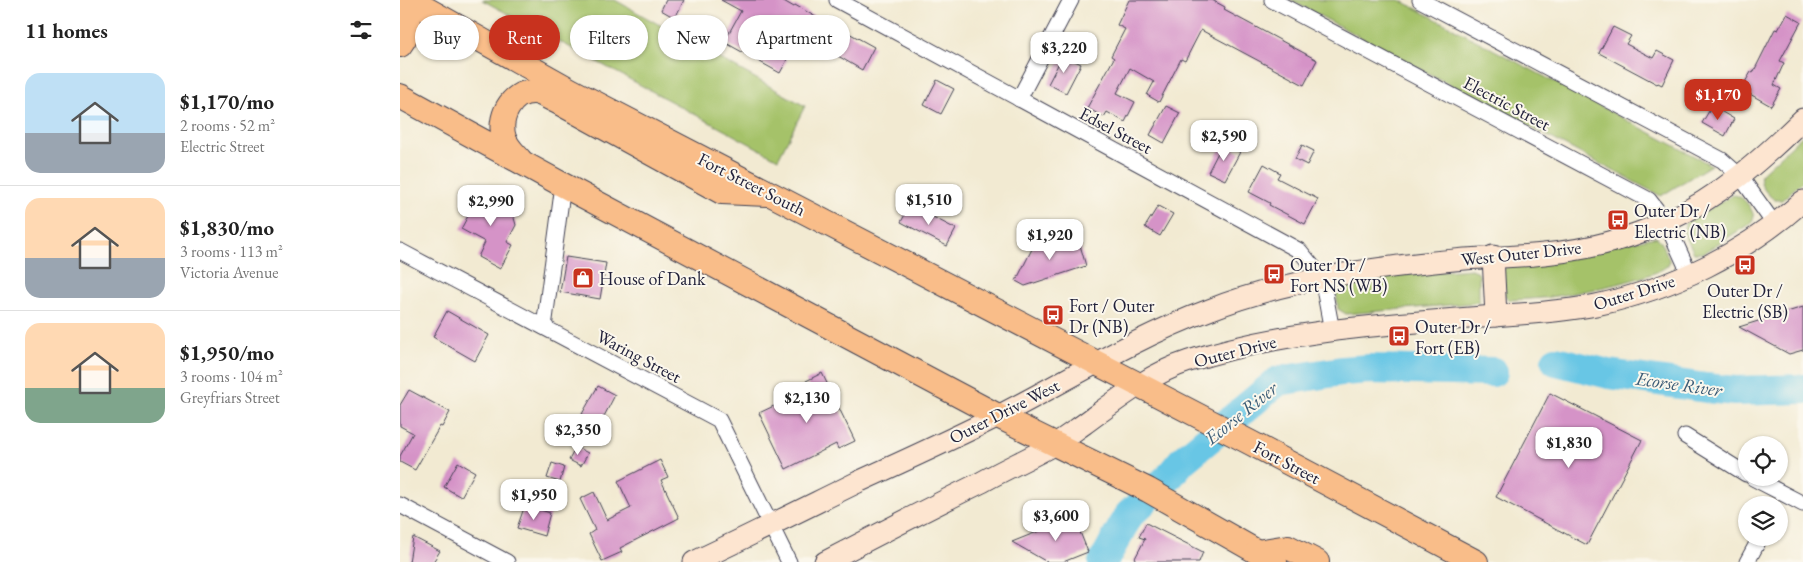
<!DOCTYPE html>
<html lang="en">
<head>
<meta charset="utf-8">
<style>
	body { margin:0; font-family:"EB Garamond",serif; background:#f6f6f6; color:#222; height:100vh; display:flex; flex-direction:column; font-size:19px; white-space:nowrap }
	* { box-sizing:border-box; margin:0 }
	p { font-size:16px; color:#767676 }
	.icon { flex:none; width:28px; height:28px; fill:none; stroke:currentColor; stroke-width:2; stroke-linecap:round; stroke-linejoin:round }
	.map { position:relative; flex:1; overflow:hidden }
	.sheet { display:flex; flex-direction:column; background:#fff; width:400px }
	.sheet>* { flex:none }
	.hud { position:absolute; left:15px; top:15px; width:475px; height:45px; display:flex; gap:10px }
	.controls { position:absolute; left:1338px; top:436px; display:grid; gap:10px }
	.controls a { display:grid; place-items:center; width:50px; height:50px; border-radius:50%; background:#fff; box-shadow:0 1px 4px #0004; font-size:25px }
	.price { position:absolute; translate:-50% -42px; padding:0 11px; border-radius:10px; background:#fff; color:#222; font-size:16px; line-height:32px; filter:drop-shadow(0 1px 2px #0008) }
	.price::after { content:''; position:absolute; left:50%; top:30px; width:15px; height:11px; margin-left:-8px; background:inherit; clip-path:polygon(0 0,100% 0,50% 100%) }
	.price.active { background:#c8321e; color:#fff }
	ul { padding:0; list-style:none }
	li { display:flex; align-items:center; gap:15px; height:125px; padding:0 25px }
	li+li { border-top:1px solid #e0e0e0 }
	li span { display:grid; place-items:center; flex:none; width:140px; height:100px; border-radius:15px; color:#555 }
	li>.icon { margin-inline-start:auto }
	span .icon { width:60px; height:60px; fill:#fffc; stroke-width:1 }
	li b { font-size:21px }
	h2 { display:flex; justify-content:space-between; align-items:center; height:60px; padding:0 25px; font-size:21px }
	.chip { padding:0 18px; border-radius:22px; background:#fff; box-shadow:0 1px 4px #0004; font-size:18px; line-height:45px }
	.chip.active { background:#c8321e; color:#fff }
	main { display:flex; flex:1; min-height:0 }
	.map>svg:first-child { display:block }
	.green { fill:#a5c269; stroke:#647252 }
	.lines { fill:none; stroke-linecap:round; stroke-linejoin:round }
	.river { stroke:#67c6e5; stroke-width:30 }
	.building { fill:#d593c7 }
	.street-casing { stroke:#414052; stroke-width:17 }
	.secondary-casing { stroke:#414052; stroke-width:23 }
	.primary-casing { stroke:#414052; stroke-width:26 }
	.street { stroke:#fff; stroke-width:15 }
	.secondary { stroke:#fde5d0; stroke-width:21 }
	.primary { stroke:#f9bd89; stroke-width:24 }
	.labels { text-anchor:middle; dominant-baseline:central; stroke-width:4; stroke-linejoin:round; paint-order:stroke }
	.street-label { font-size:18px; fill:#22223b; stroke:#fbf7ec }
	.poi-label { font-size:18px; fill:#22223b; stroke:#fbf7ec; text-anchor:start }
	.water-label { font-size:19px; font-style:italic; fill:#3a5b76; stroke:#fbf7ec }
</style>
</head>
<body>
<main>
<section class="sheet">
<h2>11 homes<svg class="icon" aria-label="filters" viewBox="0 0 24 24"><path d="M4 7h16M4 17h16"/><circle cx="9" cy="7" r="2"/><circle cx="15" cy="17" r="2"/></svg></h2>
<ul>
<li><span style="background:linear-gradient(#bfe0f5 60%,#9aa5b1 0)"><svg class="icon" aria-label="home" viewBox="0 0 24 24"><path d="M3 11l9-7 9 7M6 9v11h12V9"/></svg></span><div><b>$1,170/mo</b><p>2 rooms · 52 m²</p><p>Electric Street</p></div></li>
<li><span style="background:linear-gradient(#ffd9b3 60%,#9aa5b1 0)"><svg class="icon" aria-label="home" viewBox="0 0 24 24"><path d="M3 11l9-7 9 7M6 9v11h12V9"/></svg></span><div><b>$1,830/mo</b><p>3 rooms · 113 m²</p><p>Victoria Avenue</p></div></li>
<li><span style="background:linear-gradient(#ffd9b3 65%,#7fa58c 0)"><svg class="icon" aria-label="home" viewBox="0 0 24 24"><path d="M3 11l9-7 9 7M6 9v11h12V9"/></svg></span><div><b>$1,950/mo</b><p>3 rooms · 104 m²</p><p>Greyfriars Street</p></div></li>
</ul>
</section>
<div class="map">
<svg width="1403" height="562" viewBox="0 0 1403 562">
	<rect width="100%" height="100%" fill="#fbf7ec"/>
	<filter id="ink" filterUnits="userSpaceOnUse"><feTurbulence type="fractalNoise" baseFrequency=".02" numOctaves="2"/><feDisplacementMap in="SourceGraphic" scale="10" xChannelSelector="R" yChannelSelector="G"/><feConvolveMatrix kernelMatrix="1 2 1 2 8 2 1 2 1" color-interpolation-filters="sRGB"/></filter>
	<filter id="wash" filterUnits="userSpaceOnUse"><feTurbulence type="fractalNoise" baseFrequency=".0096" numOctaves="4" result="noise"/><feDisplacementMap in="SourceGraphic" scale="20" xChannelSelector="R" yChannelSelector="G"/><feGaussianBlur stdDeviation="1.12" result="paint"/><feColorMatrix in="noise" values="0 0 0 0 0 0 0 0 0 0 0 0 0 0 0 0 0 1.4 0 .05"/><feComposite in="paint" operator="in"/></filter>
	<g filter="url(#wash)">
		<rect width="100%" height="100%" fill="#f2ead2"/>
		<!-- green -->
		<g class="green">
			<path d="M82,0H215L405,106L378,159Z"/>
			<path d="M890,0H1000L1311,165L1261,196Z"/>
			<path d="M1403,135V181L1382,200H1375C1367,195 1358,184 1361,174Z"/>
			<path d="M1333,195C1343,195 1352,208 1354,217L1351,223L1303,253H1294L1284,233L1285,223Z"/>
			<path d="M1256,237C1262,240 1263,247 1266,252C1267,256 1270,260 1269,263C1265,277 1172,294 1156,296C1141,299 1125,299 1110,300L1105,296L1103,270L1107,266Z"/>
			<path d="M1071,269L1077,271L1079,275V301L1073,303L946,314L938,309L936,289C956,274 1043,272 1071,269Z"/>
		</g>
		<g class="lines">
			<!-- river -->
			<g class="river">
				<path d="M1156,361L1209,374L1306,388L1335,391L1403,389"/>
				<path d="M703,562L729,515L768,478L782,461L878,381L942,371L970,369L1093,372"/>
			</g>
		</g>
		<g id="blocks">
			<!-- building -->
			<g class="building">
				<path d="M266,0H284L275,18L261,10Z"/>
				<path d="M321,0H382L394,7L395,5L435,28L436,26L474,47L462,70L421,46L420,49L380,26L368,48L387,60L380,73L324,42L341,11Z"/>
				<path d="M729,0H812L825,7L824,10L917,60L904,85L801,30L785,61L781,59L759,102L747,95L754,82L730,68L717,93L735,102L725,122L707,112L704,117L687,108L714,58L711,56L725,29L717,25Z"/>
				<path d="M1387,14L1401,22L1380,61L1384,63L1374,85L1381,89L1371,106L1341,89L1351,72L1353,73L1375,29L1378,30Z"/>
				<path d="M1213,27L1231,36L1226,44L1253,58L1257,51L1274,60L1262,85L1258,83L1257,84L1199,53Z"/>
				<path d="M663,55L681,64L666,93L648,84Z"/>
				<path d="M537,80L554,89L541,114L524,105Z"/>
				<path d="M766,106L780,113L764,143L750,135Z"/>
				<path d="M1312,106L1334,119L1325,136L1302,123Z"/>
				<path d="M823,143L840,152L825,180L808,172Z"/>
				<path d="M902,145L914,151L907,165L895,159Z"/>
				<path d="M864,164L880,173L877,178L918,199L905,224L869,205L870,203L849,192Z"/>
				<path d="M83,188L108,201L105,208L112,211L116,225L107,242L113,245L100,269L78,257L85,242L61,229Z"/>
				<path d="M510,205L556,229L547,246L501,222Z"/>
				<path d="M758,206L773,214L760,236L745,227Z"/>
				<path d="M638,237L652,244L668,239L671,248L680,245L686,266L625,286L616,281Z"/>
				<path d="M166,257L206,263L200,299L160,292Z"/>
				<path d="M1403,307V350L1389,354L1339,327Z"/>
				<path d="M47,311L89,335L75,361L33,337Z"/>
				<path d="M422,373L455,441L438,449L436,444L386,469L359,413L410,389L406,381Z"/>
				<path d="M198,386L215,395L200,424L182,414Z"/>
				<path d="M9,390L50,412L42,427L40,426L15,470L0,462V456L13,433L0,426V405Z"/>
				<path d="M1150,393L1242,440L1187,545L1096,497Z"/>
				<path d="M176,447L188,453L181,466L169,460Z"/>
				<path d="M260,460L268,477L261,480L279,518L220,548L222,552L202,561L189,534L195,530L180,499L194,492L207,520L231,508L218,481Z"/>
				<path d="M58,462L75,472L61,497L44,487Z"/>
				<path d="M152,463L164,467L160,482L147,478Z"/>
				<path d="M125,505L150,513L144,536L117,528Z"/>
				<path d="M674,517L688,552L663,562H647L612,542Z"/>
				<path d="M746,523L803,552L799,562H733L745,539L739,537Z"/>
				<path d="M13,537L40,551L33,562H9Z"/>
			</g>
		</g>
	</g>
	<g filter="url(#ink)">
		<use href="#blocks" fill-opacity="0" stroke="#414052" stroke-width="1"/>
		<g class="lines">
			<!-- street casing -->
			<g class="street-casing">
				<g id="street">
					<path d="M437,0L900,251L922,278L932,331"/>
					<path d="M872,0L1249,200L1266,222L1290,275"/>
					<path d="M1020,0L1322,160L1340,176L1375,225"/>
					<path d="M619,99L671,0"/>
					<path d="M0,251L319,420L389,562"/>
					<path d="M144,327L163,185"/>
					<path d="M1285,436L1346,474"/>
					<path d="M1353,478L1403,504"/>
					<path d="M0,505L107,562"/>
					<path d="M1347,562L1360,538"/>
				</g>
			</g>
			<!-- secondary casing -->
			<g class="secondary-casing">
				<g id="secondary">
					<path d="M1093,256L1096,316"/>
					<path d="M294,562C349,536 403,509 458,482C506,460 555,438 602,414C670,379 736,337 809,310C891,278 978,267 1065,259C1091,257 1118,257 1144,254C1186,250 1229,239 1267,221C1320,197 1362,159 1403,119"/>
					<path d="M425,562C477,535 529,508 582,482C605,469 630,458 653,445C664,439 674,431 684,424C717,400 749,374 789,361C888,329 992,324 1095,316C1129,313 1162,312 1196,305C1272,289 1345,253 1403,201"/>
				</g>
			</g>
			<!-- primary casing -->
			<g class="primary-casing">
				<g id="primary">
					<path d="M10,0L172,91L851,443L1076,562"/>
					<path d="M0,2C13,15 11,31 0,45"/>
					<path d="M0,96L163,185L598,416L748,490L875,562"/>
					<path d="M120,160C114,153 107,147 104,138C98,119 110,92 133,92C141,92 151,99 158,102L322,192L367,194"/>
					<path d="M857,552L888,547L917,562"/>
				</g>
			</g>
			<!-- street -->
			<use href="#street" class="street"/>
			<!-- secondary -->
			<use href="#secondary" class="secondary"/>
			<!-- primary -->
			<use href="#primary" class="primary"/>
		</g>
	</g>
	<!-- icons -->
	<defs>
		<g id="bus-square" transform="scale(1.125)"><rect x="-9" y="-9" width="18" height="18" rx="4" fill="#c8321e" stroke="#fbf7ec"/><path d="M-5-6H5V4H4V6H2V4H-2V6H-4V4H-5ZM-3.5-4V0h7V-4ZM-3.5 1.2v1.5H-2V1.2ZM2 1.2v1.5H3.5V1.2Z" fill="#fff"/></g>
		<g id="shop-square" transform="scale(1.125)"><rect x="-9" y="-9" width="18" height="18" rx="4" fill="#c8321e" stroke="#fbf7ec"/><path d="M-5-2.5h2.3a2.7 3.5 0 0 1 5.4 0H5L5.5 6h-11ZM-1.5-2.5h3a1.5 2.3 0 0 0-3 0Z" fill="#fff"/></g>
	</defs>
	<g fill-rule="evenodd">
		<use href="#bus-square" x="1218" y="220"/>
		<use href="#bus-square" x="1345" y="265"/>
		<use href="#bus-square" x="874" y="274"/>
		<use href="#shop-square" x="183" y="278"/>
		<use href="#bus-square" x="653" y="315"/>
		<use href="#bus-square" x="999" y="336"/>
	</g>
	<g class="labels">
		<!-- street labels -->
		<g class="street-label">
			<text transform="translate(1107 103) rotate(28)">Electric Street</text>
			<text transform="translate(716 130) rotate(28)">Edsel Street</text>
			<text transform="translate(352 184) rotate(27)">Fort Street South</text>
			<text transform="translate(1121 253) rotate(-6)">West Outer Drive</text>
			<text transform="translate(1234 292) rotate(-17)">Outer Drive</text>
			<text transform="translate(835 351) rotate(-14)">Outer Drive</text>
			<text transform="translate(239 356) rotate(28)">Waring Street</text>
			<text transform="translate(604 411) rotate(-27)">Outer Drive West</text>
			<text transform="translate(887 462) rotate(28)">Fort Street</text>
		</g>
		<!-- poi labels -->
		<g class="poi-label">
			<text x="1234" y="210">Outer Dr /<tspan x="1234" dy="21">Electric (NB)</tspan></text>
			<text x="890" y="264">Outer Dr /<tspan x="890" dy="21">Fort NS (WB)</tspan></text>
			<text x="199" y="278">House of Dank</text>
			<text x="1345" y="290" text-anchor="middle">Outer Dr /<tspan x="1345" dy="21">Electric (SB)</tspan></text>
			<text x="669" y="305">Fort / Outer<tspan x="669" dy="21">Dr (NB)</tspan></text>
			<text x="1015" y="326">Outer Dr /<tspan x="1015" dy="21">Fort (EB)</tspan></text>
		</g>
		<!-- water labels -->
		<g class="water-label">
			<text transform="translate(1279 384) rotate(8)">Ecorse River</text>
			<text transform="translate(841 413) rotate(-39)">Ecorse River</text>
		</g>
	</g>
</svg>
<div class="controls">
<a><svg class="icon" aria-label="locate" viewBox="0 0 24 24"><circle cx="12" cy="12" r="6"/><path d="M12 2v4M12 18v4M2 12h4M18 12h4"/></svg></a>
<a><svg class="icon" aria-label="layers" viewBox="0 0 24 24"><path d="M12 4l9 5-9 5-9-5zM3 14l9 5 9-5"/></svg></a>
</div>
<b class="price" style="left:664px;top:74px">$3,220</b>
<b class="price active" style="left:1318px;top:121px">$1,170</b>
<b class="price" style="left:824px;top:162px">$2,590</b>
<b class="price" style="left:529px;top:226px">$1,510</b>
<b class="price" style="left:91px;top:227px">$2,990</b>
<b class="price" style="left:650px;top:261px">$1,920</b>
<b class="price" style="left:407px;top:424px">$2,130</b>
<b class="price" style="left:178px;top:456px">$2,350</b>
<b class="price" style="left:1169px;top:469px">$1,830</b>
<b class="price" style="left:134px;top:521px">$1,950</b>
<b class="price" style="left:656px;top:542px">$3,600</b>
<div class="hud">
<a class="chip">Buy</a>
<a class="chip active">Rent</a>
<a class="chip">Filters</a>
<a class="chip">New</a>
<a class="chip">Apartment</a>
</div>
</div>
</main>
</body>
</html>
